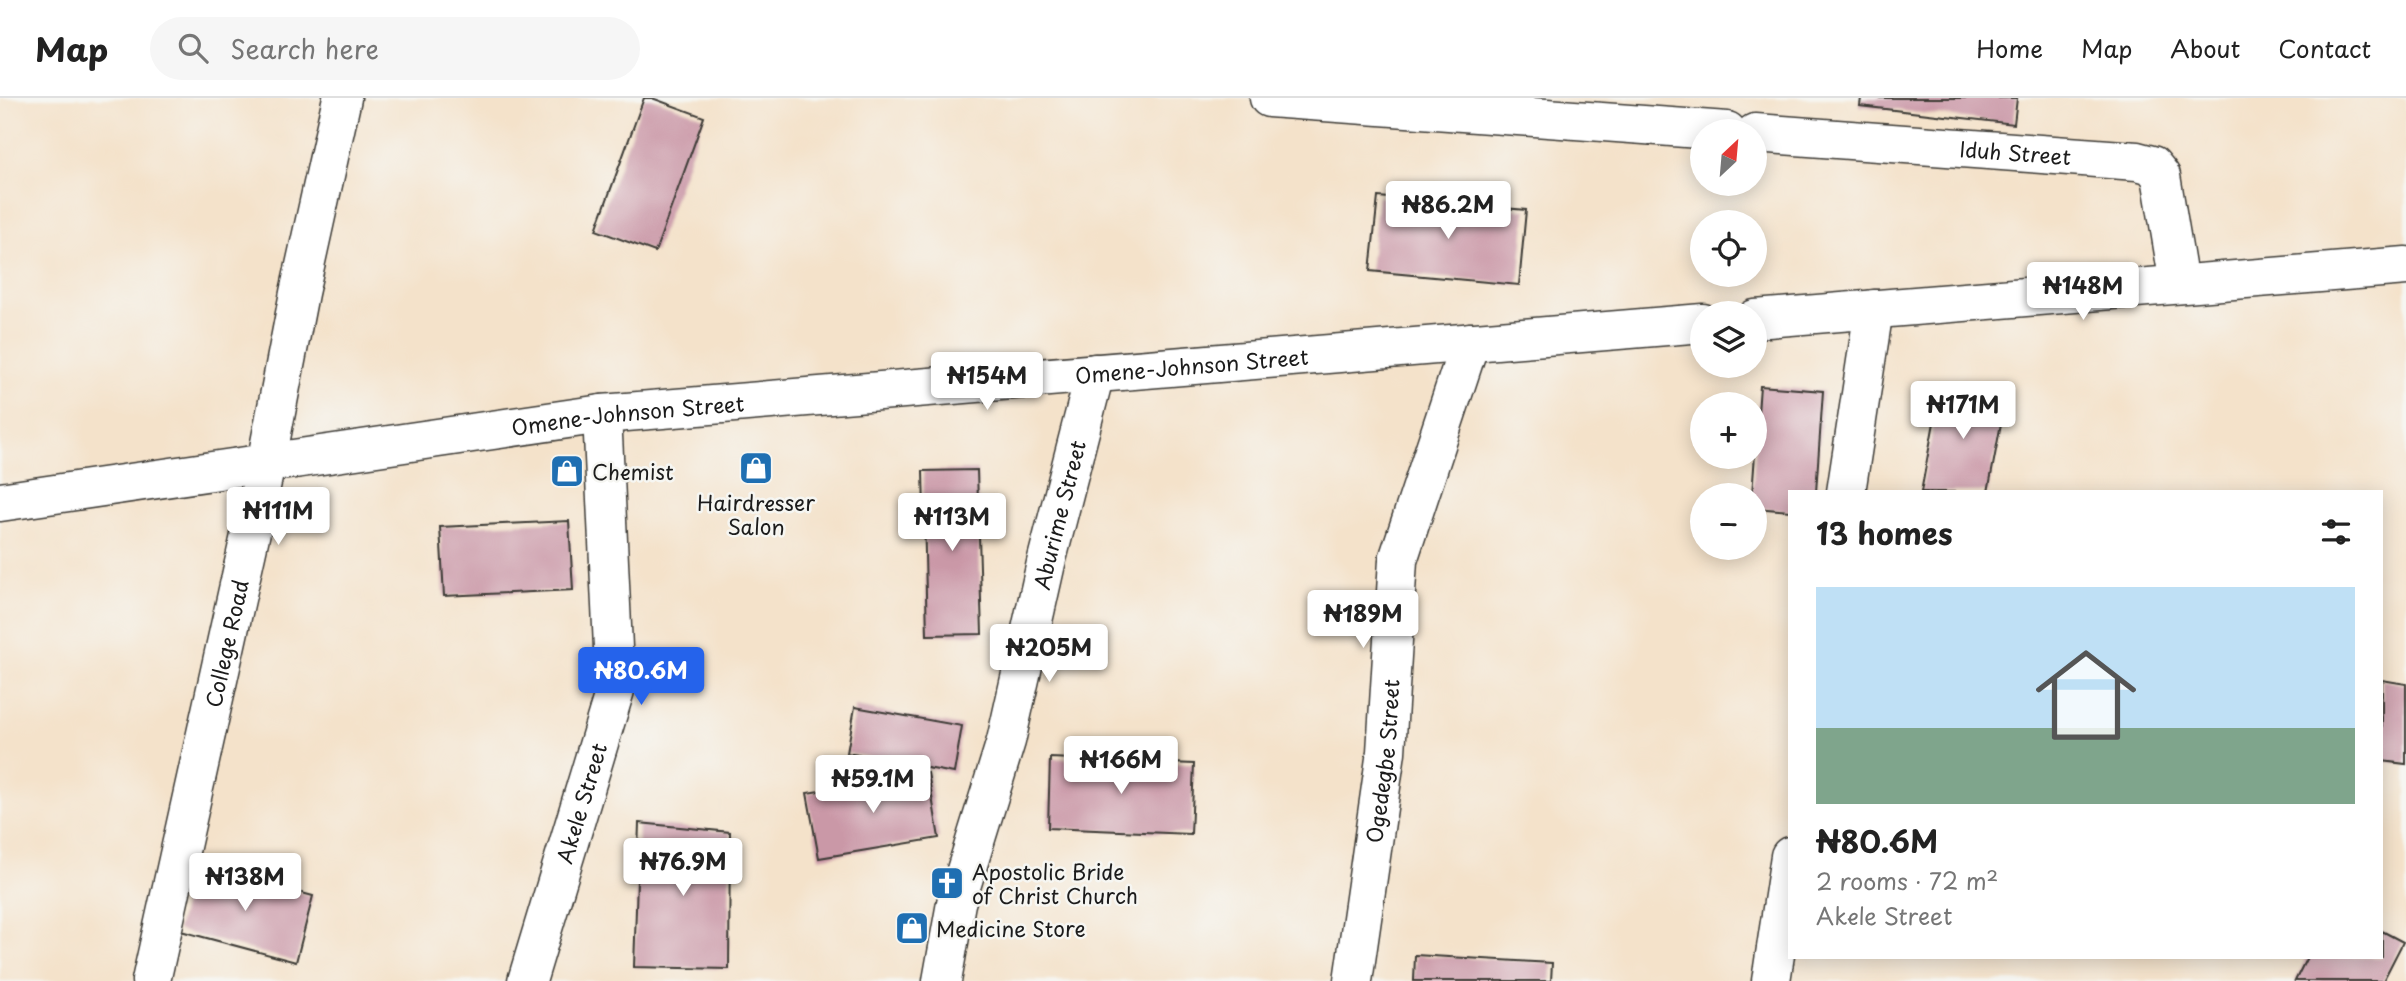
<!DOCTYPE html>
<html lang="en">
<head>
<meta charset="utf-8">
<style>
	body { margin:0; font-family:"Playpen Sans",sans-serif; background:#f6f6f6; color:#222; height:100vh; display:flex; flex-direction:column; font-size:26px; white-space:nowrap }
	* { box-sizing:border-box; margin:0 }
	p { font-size:23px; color:#767676 }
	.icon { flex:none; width:38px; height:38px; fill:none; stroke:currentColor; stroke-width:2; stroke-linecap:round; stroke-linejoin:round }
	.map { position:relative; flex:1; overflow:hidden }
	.details { position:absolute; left:1788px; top:392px; width:595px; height:469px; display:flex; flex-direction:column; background:#fff; border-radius:0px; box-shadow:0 4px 18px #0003 }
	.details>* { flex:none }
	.needle { width:46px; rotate:26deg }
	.controls { position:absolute; left:1690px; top:21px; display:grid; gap:14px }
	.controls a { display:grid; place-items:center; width:77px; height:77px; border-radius:50%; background:#fff; box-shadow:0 4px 18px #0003; font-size:35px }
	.price { position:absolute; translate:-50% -60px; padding:0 16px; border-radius:7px; background:#fff; color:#222; font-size:23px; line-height:46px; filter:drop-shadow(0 2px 4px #0008) }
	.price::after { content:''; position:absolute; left:50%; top:42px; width:21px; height:16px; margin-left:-10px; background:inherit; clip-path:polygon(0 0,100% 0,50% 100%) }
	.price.current { background:#2563eb; color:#fff }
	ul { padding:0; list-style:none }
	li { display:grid; align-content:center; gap:14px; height:371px; padding:0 28px }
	li span { display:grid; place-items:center; height:217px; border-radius:0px; color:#555 }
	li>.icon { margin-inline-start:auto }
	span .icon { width:126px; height:126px; fill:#fffc; stroke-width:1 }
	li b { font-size:30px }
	h2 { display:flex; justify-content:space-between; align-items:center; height:84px; padding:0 28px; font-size:30px }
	header { display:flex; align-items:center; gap:42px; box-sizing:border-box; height:98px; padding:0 35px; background:#fff; border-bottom:2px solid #e0e0e0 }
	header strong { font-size:33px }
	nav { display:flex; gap:38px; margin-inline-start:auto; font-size:24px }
	.search { width:490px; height:63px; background:#f6f6f6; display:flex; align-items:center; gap:18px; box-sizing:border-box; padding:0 24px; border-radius:38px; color:#767676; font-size:26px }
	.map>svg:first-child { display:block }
	.building { fill:#ca98a7 }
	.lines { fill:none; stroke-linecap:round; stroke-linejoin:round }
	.minor-casing { stroke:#3c3a36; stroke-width:41 }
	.minor { stroke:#fff; stroke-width:38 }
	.labels { text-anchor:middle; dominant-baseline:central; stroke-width:5; stroke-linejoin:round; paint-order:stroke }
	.street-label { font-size:21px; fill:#1c1c1c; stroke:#f6f6f2 }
	.poi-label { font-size:21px; fill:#1c1c1c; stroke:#f6f6f2; text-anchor:start }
</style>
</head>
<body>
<header>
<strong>Map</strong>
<div class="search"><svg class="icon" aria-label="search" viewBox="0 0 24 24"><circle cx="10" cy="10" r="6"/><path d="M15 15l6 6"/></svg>Search here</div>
<nav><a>Home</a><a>Map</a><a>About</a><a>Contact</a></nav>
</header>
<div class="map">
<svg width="2406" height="883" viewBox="0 0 2406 883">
	<rect width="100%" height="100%" fill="#f6f6f2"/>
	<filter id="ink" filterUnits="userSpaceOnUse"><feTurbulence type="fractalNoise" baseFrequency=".0143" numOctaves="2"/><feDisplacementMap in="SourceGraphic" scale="14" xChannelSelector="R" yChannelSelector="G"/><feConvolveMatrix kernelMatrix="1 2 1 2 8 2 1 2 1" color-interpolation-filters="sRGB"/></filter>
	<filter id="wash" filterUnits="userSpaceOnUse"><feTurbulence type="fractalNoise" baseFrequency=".00686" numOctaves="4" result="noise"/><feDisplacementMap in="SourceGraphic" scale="28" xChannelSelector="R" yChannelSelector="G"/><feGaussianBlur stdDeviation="1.57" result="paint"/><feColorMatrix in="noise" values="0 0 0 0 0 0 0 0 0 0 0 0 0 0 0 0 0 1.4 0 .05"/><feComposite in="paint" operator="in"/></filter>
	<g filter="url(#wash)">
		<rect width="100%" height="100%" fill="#f4e2ca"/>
		<g id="blocks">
			<!-- building -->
			<g class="building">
				<path d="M644,0H652L704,19L655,154L596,132Z"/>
				<path d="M1861,0H2017L2014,26L1860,8Z"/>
				<path d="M1378,99L1526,112L1519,187L1370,173Z"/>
				<path d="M1941,287L2006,299L1988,394H1921Z"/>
				<path d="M1760,288L1823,293L1816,394H1790V413L1755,410V397H1752Z"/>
				<path d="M977,372L982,536L927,537L923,373Z"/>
				<path d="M569,423L573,492L444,498L440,429Z"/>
				<path d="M2382,582L2406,586V666L2382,663Z"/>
				<path d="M855,609L962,628L954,675L847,655Z"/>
				<path d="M1050,660L1194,666L1191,736L1048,730Z"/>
				<path d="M928,675L939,740L819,760L807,695Z"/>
				<path d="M639,725L730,734L729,871L634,869Z"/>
				<path d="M194,766L313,798L296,864L177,832Z"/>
				<path d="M2382,833L2403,844L2383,883H2295L2307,859H2382Z"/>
				<path d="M1415,857L1552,865L1551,883H1414Z"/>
			</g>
		</g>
	</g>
	<g filter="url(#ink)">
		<use href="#blocks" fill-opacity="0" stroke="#3c3a36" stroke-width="2"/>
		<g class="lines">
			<!-- minor casing -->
			<g class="minor-casing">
				<g id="minor">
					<path d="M1269,0L1727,33"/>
					<path id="s1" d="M1755,35L2137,63L2152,67L2161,78L2179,186"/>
					<path d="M1755,221L2406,168"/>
					<path d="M1846,394L1874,211"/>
					<path id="s2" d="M0,404L602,316L1703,225"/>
					<path id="s3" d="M151,883L266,366L299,195L342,0"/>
					<path id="s4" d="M527,883L615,592L602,316"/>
					<path id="s5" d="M942,883L956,805L1006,643L1046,465L1095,275"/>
					<path id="s6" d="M1353,883L1386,654L1398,462L1470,244"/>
					<path d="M1771,883L1790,758"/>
				</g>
			</g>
			<!-- minor -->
			<use href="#minor" class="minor"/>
		</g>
	</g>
	<!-- icons -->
	<defs>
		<g id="shop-square" transform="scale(1.75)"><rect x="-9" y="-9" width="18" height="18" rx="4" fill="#1f6fb2" stroke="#f6f6f2"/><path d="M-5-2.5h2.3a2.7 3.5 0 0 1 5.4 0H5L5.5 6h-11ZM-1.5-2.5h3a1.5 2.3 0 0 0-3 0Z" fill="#fff"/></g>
		<g id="church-square" transform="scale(1.75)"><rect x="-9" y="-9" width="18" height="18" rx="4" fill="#1f6fb2" stroke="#f6f6f2"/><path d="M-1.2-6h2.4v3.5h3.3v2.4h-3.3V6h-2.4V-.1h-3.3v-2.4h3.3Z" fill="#fff"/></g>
	</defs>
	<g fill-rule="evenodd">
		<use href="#shop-square" x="756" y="370"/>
		<use href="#shop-square" x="567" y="373"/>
		<use href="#church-square" x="947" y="785"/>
		<use href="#shop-square" x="912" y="830"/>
	</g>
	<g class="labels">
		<!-- street labels -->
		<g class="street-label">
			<text stroke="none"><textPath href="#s1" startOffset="261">Iduh Street</textPath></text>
			<text stroke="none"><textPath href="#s2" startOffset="1200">Omene-Johnson Street</textPath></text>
			<text stroke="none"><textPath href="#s2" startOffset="634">Omene-Johnson Street</textPath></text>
			<text stroke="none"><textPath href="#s5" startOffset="481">Aburime Street</textPath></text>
			<text stroke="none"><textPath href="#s3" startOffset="346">College Road</textPath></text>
			<text stroke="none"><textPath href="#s6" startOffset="222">Ogedegbe Street</textPath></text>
			<text stroke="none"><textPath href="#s4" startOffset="186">Akele Street</textPath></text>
		</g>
		<!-- poi labels -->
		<g class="poi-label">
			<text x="592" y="373">Chemist</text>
			<text x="756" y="404" text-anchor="middle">Hairdresser<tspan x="756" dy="24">Salon</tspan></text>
			<text x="972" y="773">Apostolic Bride<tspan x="972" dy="24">of Christ Church</tspan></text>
			<text x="936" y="830">Medicine Store</text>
		</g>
	</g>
</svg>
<div class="controls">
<a><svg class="needle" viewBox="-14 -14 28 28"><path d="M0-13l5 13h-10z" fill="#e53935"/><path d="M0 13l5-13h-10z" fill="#767676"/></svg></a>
<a><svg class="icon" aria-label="locate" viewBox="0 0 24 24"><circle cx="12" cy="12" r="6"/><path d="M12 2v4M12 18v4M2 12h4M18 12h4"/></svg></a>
<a><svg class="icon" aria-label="layers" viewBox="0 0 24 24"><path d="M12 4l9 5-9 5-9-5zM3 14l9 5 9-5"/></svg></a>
<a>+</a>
<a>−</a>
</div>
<b class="price" style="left:1448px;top:143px">₦86.2M</b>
<b class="price" style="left:2083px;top:224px">₦148M</b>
<b class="price" style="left:987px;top:314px">₦154M</b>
<b class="price" style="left:1963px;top:343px">₦171M</b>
<b class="price" style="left:278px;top:449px">₦111M</b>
<b class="price" style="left:952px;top:455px">₦113M</b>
<b class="price" style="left:1363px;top:552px">₦189M</b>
<b class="price" style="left:1049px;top:586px">₦205M</b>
<b class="price current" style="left:641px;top:609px">₦80.6M</b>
<b class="price" style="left:1121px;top:698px">₦166M</b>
<b class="price" style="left:873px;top:717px">₦59.1M</b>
<b class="price" style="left:683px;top:800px">₦76.9M</b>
<b class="price" style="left:245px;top:815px">₦138M</b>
<section class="details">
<h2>13 homes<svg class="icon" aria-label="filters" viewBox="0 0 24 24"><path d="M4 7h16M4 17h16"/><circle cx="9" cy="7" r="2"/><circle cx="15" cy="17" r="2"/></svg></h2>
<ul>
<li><span style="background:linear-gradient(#bfe0f5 65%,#7fa58c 0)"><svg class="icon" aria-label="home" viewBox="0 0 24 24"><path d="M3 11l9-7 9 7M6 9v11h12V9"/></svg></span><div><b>₦80.6M</b><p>2 rooms · 72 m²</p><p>Akele Street</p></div></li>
</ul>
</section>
</div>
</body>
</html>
